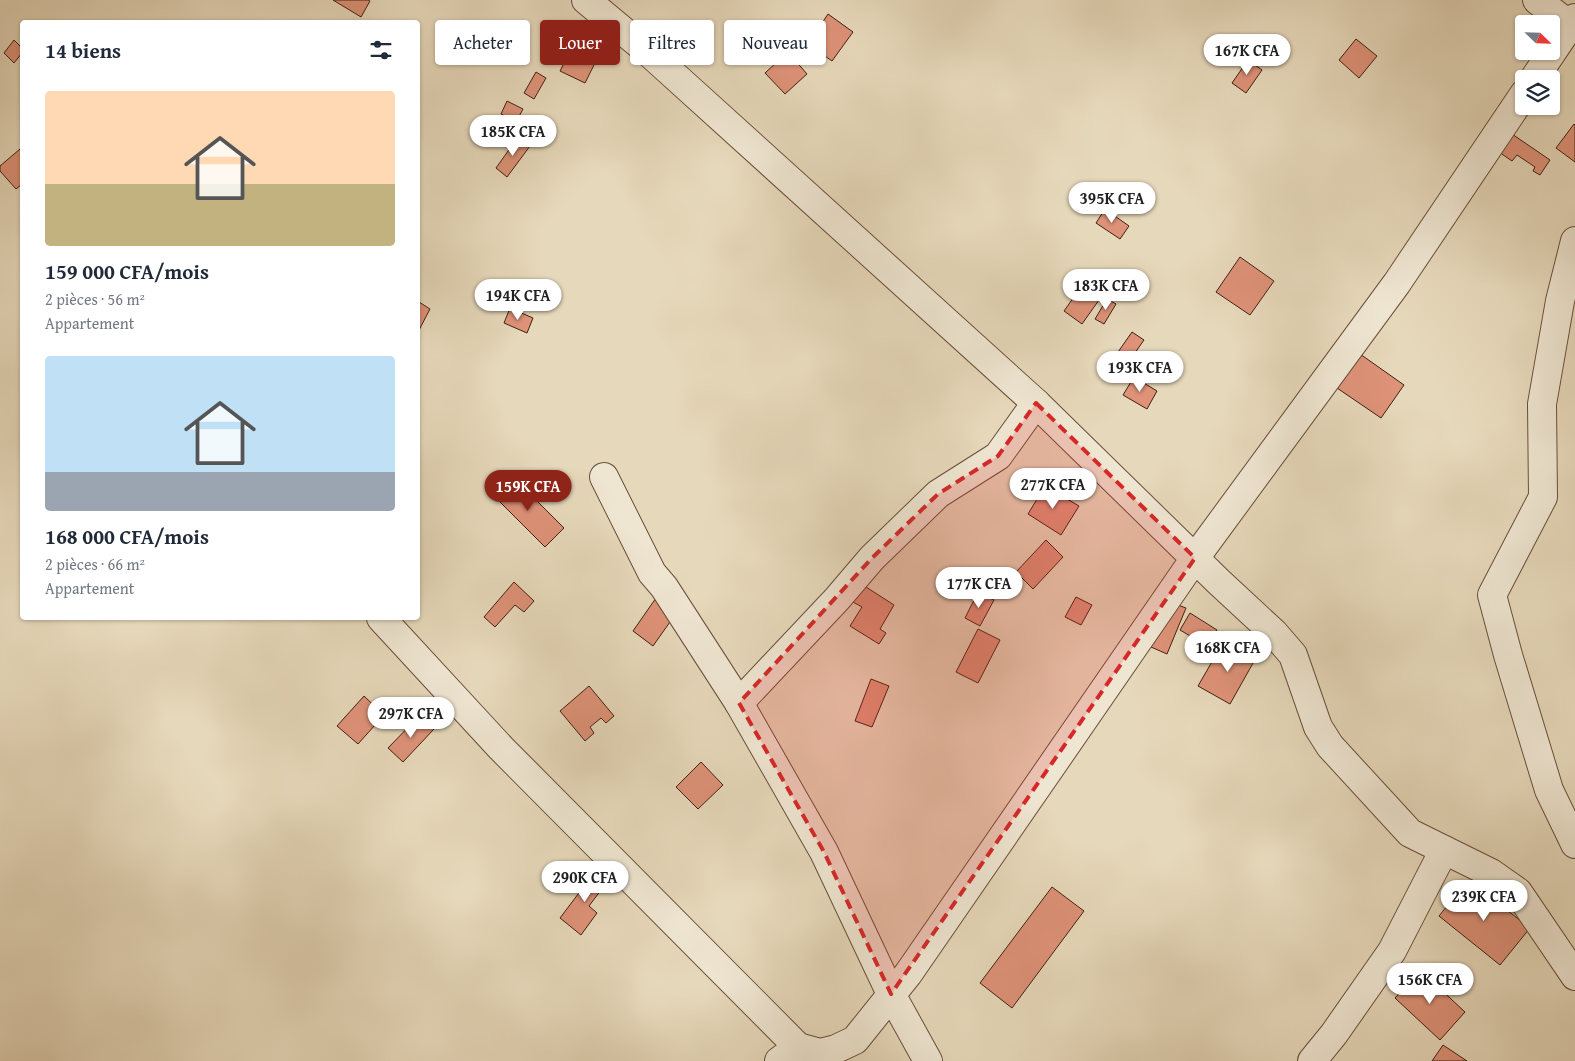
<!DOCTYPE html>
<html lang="fr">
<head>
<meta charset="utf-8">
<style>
	body { margin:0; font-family:"Gentium Book Plus",serif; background:#f6f6f7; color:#1f2937; height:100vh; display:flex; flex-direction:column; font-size:19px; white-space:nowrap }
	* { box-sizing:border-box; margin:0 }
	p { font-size:16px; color:#747a83 }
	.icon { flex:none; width:28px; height:28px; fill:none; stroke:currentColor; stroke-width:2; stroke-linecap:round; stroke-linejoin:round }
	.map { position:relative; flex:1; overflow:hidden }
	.panel { position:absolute; left:20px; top:20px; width:400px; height:600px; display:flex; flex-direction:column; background:#fff; border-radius:5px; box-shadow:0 1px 4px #0004 }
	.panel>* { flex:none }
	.banner { position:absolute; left:435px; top:20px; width:475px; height:45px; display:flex; gap:10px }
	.needle { width:32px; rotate:113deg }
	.buttons { position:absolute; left:1515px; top:15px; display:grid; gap:10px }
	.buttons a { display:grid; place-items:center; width:45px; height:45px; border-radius:5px; background:#fff; box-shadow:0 1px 4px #0004; font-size:25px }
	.price { position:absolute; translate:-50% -42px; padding:0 11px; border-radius:18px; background:#fff; color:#222; font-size:16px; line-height:32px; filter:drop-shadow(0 1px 2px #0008) }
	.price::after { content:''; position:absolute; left:50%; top:30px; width:15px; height:11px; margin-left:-8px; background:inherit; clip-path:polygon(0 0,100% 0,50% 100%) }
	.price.on { background:#8f2418; color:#fff }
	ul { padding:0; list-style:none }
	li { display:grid; align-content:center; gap:10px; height:265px; padding:0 25px }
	li span { display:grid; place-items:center; height:155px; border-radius:5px; color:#555 }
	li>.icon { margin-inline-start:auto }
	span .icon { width:90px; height:90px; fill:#fffc; stroke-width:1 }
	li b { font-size:21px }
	h2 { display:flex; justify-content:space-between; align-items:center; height:60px; padding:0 25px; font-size:21px }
	.pill { padding:0 18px; border-radius:5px; background:#fff; box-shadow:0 1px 4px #0004; font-size:18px; line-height:45px }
	.pill.on { background:#8f2418; color:#fff }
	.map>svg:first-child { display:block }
	.building { fill:#de9278; stroke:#40200f }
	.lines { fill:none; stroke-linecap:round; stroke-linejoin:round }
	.street-casing { stroke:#6a4e3a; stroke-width:30 }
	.street { stroke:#efe6d2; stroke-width:28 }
	.marked { fill:#d62828; fill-opacity:0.2; stroke:#d62828; stroke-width:4; stroke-dasharray:10 6; stroke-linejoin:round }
</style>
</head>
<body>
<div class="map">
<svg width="1575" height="1061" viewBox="0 0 1575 1061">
	<rect width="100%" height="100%" fill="#e6d8ba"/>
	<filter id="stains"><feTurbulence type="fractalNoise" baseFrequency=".004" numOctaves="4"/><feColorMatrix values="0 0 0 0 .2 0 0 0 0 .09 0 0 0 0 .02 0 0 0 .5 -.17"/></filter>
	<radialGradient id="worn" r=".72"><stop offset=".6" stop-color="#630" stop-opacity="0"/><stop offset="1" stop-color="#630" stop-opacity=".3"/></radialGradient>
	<!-- building -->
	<g class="building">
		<path d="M333,0H368L370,1L361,17Z"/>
		<path d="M828,14L853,32L832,61L808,44Z"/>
		<path d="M1356,39L1377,56L1359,78L1339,60Z"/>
		<path d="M14,40L22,48V53L14,63L4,53Z"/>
		<path d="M574,44L598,57L585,83L560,71Z"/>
		<path d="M788,52L807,74L785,94L765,73Z"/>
		<path d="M1248,60L1262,70L1246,93L1232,83Z"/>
		<path d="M536,72L546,78L534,99L524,93Z"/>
		<path d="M507,101L523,109L516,122L501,114Z"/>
		<path d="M1574,124L1575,125V162L1556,148Z"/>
		<path d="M1512,134L1550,160L1540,175L1533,171L1535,167L1517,155L1512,161L1499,152Z"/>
		<path d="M518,137L530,146L507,177L496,168Z"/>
		<path d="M20,149L22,152V184L16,189L0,171V166Z"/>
		<path d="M1105,209L1129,226L1120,239L1096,223Z"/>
		<path d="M1240,257L1274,281L1250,315L1216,292Z"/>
		<path d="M1081,287L1099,300L1082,324L1064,311Z"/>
		<path d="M1107,299L1116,304L1104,324L1095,319Z"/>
		<path d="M419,302L430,309L418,332V305Z"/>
		<path d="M510,308L533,318L527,333L504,323Z"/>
		<path d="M1132,332L1144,340L1116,380L1104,372Z"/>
		<path d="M1360,354L1404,385L1381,418L1337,388Z"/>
		<path d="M1134,377L1157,391L1147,409L1123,395Z"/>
		<path d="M512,476L564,528L545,547L493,495Z"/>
		<path d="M1045,486L1079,506L1061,535L1028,514Z"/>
		<path d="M1046,540L1063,557L1033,589L1016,572Z"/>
		<path d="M514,582L534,601L524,612L515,605L495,627L484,617Z"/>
		<path d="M863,585L894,605L880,629L886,633L879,644L850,626L862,607L853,602Z"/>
		<path d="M978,592L994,600L980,626L965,618Z"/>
		<path d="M1076,597L1092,605L1081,625L1065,617Z"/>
		<path d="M656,598L677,612L653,646L633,631Z"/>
		<path d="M1170,602L1186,608L1167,654L1151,647Z"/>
		<path d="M1190,613L1217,630L1207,646L1180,630Z"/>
		<path d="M978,629L1000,640L978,683L956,672Z"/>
		<path d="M1231,642L1257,656L1230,704L1198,686L1217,653L1223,657Z"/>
		<path d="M871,679L889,686L872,727L855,721Z"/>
		<path d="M589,686L614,716L606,723L601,718L590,727L594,733L585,741L560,711Z"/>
		<path d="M364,696L384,715L358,744L337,726Z"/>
		<path d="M420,715L434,729L403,762L388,748Z"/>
		<path d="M701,762L723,785L698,809L676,787Z"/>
		<path d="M597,869L610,878L589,906L597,913L581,935L560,918Z"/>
		<path d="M1468,880L1530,928L1500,965L1439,916Z"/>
		<path d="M1052,887L1084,911L1012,1008L980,983Z"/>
		<path d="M1420,970L1465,1012L1440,1040L1395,998Z"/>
		<path d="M1443,1045L1467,1061H1432Z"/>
	</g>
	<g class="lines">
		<!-- street casing -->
		<g class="street-casing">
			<g id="street">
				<path d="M586,0L645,49L1036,403L1219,582L1274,633L1293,655L1318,727L1330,746L1410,833L1491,873L1518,892L1575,976"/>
				<path d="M1537,0L1575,29"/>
				<path d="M1534,79L1575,18"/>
				<path d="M1575,241L1560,301L1542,404L1543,497L1492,595L1508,655L1549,790L1575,844"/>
				<path d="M604,477L652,573L664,587L739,703L824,852L891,994L928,1061"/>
				<path d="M381,618L501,748L811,1060"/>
				<path d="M739,703L837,599L872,558L938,494L998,456L1036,403"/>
				<path d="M779,1061L798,1047L820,1053L836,1049L855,1040L908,974L1195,558L1397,283L1524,94"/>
				<path d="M1312,1061L1334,1034L1392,951L1444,850"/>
			</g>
		</g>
		<!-- street -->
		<use href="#street" class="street"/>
	</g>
	<!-- marked area -->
	<path class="marked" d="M1036,403L1195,558L891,994L824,852L739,703L872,558L938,494L998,456Z"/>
	<rect width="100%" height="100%" filter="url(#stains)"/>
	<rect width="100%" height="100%" fill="url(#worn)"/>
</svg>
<div class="buttons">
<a><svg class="needle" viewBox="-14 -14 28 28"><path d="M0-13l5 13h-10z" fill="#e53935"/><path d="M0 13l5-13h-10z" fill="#747a83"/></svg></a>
<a><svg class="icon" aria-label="layers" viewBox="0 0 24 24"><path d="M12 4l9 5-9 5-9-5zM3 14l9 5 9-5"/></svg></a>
</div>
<b class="price" style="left:1247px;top:76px">167K CFA</b>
<b class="price" style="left:513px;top:157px">185K CFA</b>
<b class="price" style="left:1112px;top:224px">395K CFA</b>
<b class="price" style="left:1106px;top:311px">183K CFA</b>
<b class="price" style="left:518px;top:321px">194K CFA</b>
<b class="price" style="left:1140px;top:393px">193K CFA</b>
<b class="price" style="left:1053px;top:510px">277K CFA</b>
<b class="price on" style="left:528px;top:512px">159K CFA</b>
<b class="price" style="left:979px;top:609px">177K CFA</b>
<b class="price" style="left:1228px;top:673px">168K CFA</b>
<b class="price" style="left:411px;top:739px">297K CFA</b>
<b class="price" style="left:585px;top:903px">290K CFA</b>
<b class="price" style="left:1484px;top:922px">239K CFA</b>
<b class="price" style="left:1430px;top:1005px">156K CFA</b>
<div class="banner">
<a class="pill">Acheter</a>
<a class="pill on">Louer</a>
<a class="pill">Filtres</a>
<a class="pill">Nouveau</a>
</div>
<section class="panel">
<h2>14 biens<svg class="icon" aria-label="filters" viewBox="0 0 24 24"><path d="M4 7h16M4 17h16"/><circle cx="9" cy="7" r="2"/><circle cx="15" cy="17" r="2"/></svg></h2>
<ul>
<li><span style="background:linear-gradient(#ffd9b3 60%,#c2b280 0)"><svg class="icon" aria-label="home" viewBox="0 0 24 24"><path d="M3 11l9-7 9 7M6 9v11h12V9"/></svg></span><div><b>159 000 CFA/mois</b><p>2 pièces · 56 m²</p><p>Appartement</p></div></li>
<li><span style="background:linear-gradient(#bfe0f5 75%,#9aa5b1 0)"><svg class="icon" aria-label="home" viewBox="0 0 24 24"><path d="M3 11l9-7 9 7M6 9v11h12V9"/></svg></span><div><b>168 000 CFA/mois</b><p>2 pièces · 66 m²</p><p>Appartement</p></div></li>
</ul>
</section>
</div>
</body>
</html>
